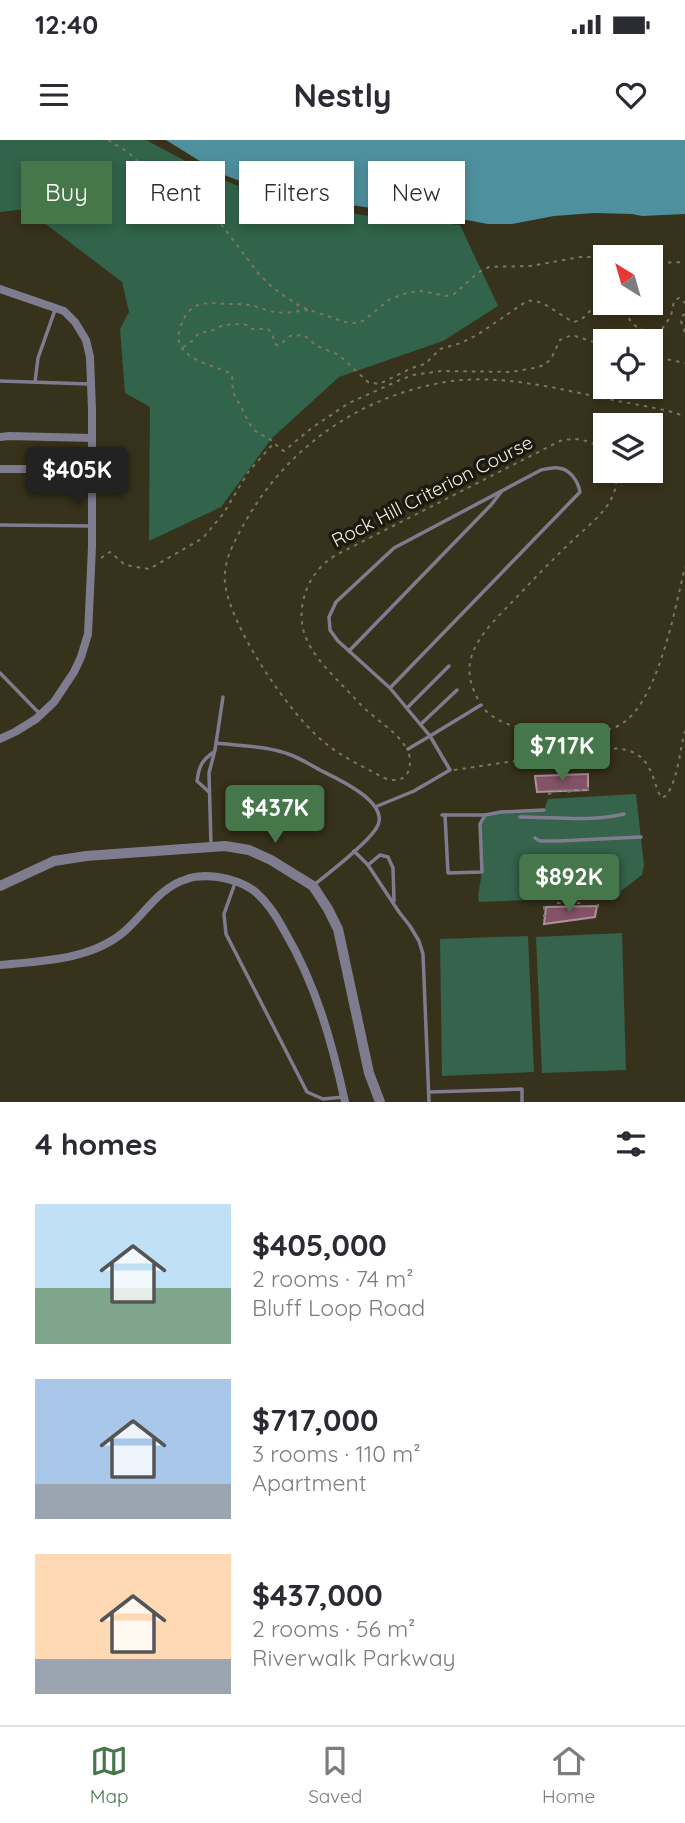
<!DOCTYPE html>
<html lang="en">
<head>
<meta charset="utf-8">
<style>
	body { margin:0; font-family:Quicksand,sans-serif; background:#f2f2f3; color:#2b2b33; height:100vh; display:flex; flex-direction:column; font-size:26px; white-space:nowrap }
	* { box-sizing:border-box; margin:0 }
	p { font-size:23px; color:#7c7c81 }
	.icon { flex:none; width:38px; height:38px; fill:none; stroke:currentColor; stroke-width:2; stroke-linecap:round; stroke-linejoin:round }
	.map { position:relative; height:962px; overflow:hidden }
	.panel { display:flex; flex-direction:column; background:#fff; flex:1 }
	.panel>* { flex:none }
	.guide { position:absolute; left:21px; top:21px; width:644px; height:63px; display:flex; gap:14px }
	.needle { width:46px; rotate:323deg }
	.controls { position:absolute; left:593px; top:105px; display:grid; gap:14px }
	.controls a { display:grid; place-items:center; width:70px; height:70px; border-radius:0px; background:#fff; box-shadow:0 4px 10px #0003; font-size:35px }
	.price { position:absolute; translate:-50% -60px; padding:0 16px; border-radius:7px; background:#45774a; color:#fff; font-size:23px; line-height:46px; filter:drop-shadow(0 2px 4px #0008) }
	.price::after { content:''; position:absolute; left:50%; top:42px; width:21px; height:16px; margin-left:-10px; background:inherit; clip-path:polygon(0 0,100% 0,50% 100%) }
	.price.current { background:#222; color:#fff }
	ul { padding:0; list-style:none }
	li { display:flex; align-items:center; gap:21px; height:175px; padding:0 35px }
	li span { display:grid; place-items:center; flex:none; width:196px; height:140px; border-radius:0px; color:#555 }
	li>.icon { margin-inline-start:auto }
	span .icon { width:84px; height:84px; fill:#fffc; stroke-width:1 }
	li b { font-size:30px }
	h2 { display:flex; justify-content:space-between; align-items:center; height:84px; padding:0 35px; font-size:30px }
	.tag { padding:0 24px; border-radius:0px; background:#fff; box-shadow:0 4px 10px #0003; font-size:24px; line-height:63px }
	.tag.current { background:#45774a; color:#fff }
	.status { display:flex; justify-content:space-between; align-items:center; height:49px; padding:0 35px; background:#fff; direction:ltr }
	.status svg { height:19px; fill:currentColor }
	header { display:flex; justify-content:space-between; align-items:center; height:91px; padding:0 35px; background:#fff; font-size:32px; font-weight:800 }
	.menu { display:flex; justify-content:space-around; align-items:center; height:98px; border-top:2px solid #e1e1e2; background:#fff; font-size:19px; color:#7c7c81 }
	.menu a { display:grid; justify-items:center; gap:4px }
	.menu .current { color:#45774a }
	.map>svg:first-child { display:block }
	.green { fill:#35634c }
	.forest { fill:#31644a }
	.water { fill:#4e909e }
	.building { fill:#845368; stroke:#ad919b; stroke-width:2 }
	.lines { fill:none; stroke-linecap:round; stroke-linejoin:round }
	.path { stroke:#7a7662; stroke-width:2; stroke-dasharray:3.5 5; stroke-linecap:butt }
	.service { stroke:#7f7c90; stroke-width:3.5 }
	.minor { stroke:#7f7c90; stroke-width:8 }
	.tertiary { stroke:#7f7c90; stroke-width:10 }
	.labels { text-anchor:middle; dominant-baseline:central; stroke-width:7; stroke-linejoin:round; paint-order:stroke }
	.street-label { font-size:19px; fill:#f4f1e3; stroke:#1c1a10 }
</style>
</head>
<body>
<div class="status"><b>12:40</b><svg viewBox="0 0 49 12"><path d="M0 12V9h3v3zM5 12V6h3v6zM10 12V3h3v9zM15 12V0h3v12zM26 1h20v11H26zM47 4h2v5h-2z"/></svg></div>
<header><svg class="icon" aria-label="menu" viewBox="0 0 24 24"><path d="M4 6h16M4 12h16M4 18h16"/></svg>Nestly<svg class="icon" aria-label="heart" viewBox="0 0 24 24"><path d="M12 20l-8-8c-3-5 5-10 8-4 3-6 11-1 8 4z"/></svg></header>
<div class="map">
<svg width="685" height="962" viewBox="0 0 685 962">
	<rect width="100%" height="100%" fill="#37321b"/>
	<!-- green -->
	<g class="green">
		<path d="M636,654L644,725L642,735L621,751L620,756L605,760L594,757L479,762L478,756L482,732L480,684L488,673L544,670L548,659Z"/>
		<path d="M622,793L626,930L542,933L536,797Z"/>
		<path d="M528,796L534,932L442,936L440,799Z"/>
	</g>
	<!-- forest -->
	<path class="forest" d="M0,0H146L210,34L269,59L362,75L460,85L498,166L443,201L339,237L272,298L221,367L149,401L150,267L125,253L120,189L129,172L122,142L26,69L0,72Z"/>
	<!-- water -->
	<path class="water" d="M166,0H685V74L642,76L632,74L594,73L554,76L512,84H488L456,78L434,80L422,79L391,71L271,53L219,33Z"/>
	<!-- building -->
	<g class="building">
		<path d="M588,634V650L537,652L535,636Z"/>
		<path d="M597,766L595,777L544,784L546,767Z"/>
	</g>
	<g class="lines">
		<!-- path -->
		<g class="path">
			<path d="M108,0L128,12L143,27L174,38L197,53L259,134L273,148L301,167L345,182L354,183L363,181L390,159L407,153L421,151L446,156L454,154L479,132L489,127L531,126L580,117H606"/>
			<path d="M651,123L685,122"/>
			<path d="M621,163C626,169 627,178 633,184C639,190 648,190 655,196L660,192L671,176L674,161L679,158L685,163"/>
			<path d="M308,170C297,171 286,174 275,172C268,171 261,168 254,166C246,164 236,164 227,164C203,162 189,161 180,188C170,218 211,224 230,233L232,237L233,252L252,288C258,294 264,295 271,300C276,304 278,308 284,311L313,287L349,263L400,240L413,235L441,231L511,232L534,228L544,225L551,219L560,200L572,195L606,206"/>
			<path d="M685,174L682,176L681,181L685,193"/>
			<path d="M183,207L190,203L199,193L211,191L223,185L242,184L247,185L252,189H268L272,193L275,204L277,205L281,204L290,196L304,195L317,206L339,215L368,242L379,244L412,228L425,224L440,209L461,203L477,195L527,161C544,158 559,176 574,182C591,178 590,163 606,157"/>
			<path d="M651,216L685,223"/>
			<path d="M101,418L110,412L125,425L149,429L203,398L223,374L249,331L273,304"/>
			<path d="M478,559C471,547 467,532 471,518C477,496 497,478 512,462C532,441 552,420 573,400C593,381 621,362 616,331"/>
			<path d="M485,570C505,589 528,589 555,590C573,590 596,594 613,588C657,574 675,467 685,427"/>
			<path d="M405,606C396,592 382,584 370,573C360,565 352,555 343,546C320,522 295,498 303,462C307,442 318,426 336,415L560,301C577,296 592,301 606,312"/>
			<path d="M409,614C413,633 404,645 384,638C364,627 342,617 325,603C290,575 230,487 225,443C223,421 234,402 244,384C287,307 359,257 445,242C500,233 559,249 613,260C637,265 662,268 685,276"/>
			<path d="M454,630L596,609C623,607 643,608 653,637C656,644 657,652 662,658C677,651 680,607 685,591"/>
			<path d="M567,651L573,653"/>
			<path d="M548,654L553,653V650H588V644"/>
			<path d="M557,763H564"/>
			<path d="M577,763H585"/>
			<path d="M598,764V770"/>
			<path d="M544,766V777"/>
		</g>
		<!-- service -->
		<g class="service">
			<path d="M0,241L89,244"/>
			<path d="M35,242L38,218L55,170"/>
			<path d="M0,385L92,386"/>
			<path d="M349,511L491,365L501,352"/>
			<path d="M0,533L40,574"/>
			<path d="M390,548L580,352C578,341 570,329 558,328C553,327 546,329 541,330L394,408L336,462L329,477L330,490L338,501L390,548L430,596L481,565"/>
			<path d="M407,568L449,526"/>
			<path d="M421,584L457,550"/>
			<path d="M216,603C241,606 268,606 291,615C301,619 311,625 320,630C336,638 388,661 378,685C372,700 329,733 315,744"/>
			<path d="M209,652L197,641C199,626 202,620 214,612"/>
			<path d="M375,667L414,651L450,630L430,596L408,609"/>
			<path d="M442,675H485"/>
			<path d="M445,675L448,733L482,732L480,684L485,675L501,672L544,670"/>
			<path d="M520,677C554,677 591,682 624,674"/>
			<path d="M535,698L540,701H558L641,697"/>
			<path d="M211,705L209,633L215,610L223,557"/>
			<path d="M354,711L368,725L399,772L410,786L419,801L423,814L429,962"/>
			<path d="M368,725L380,715L388,717L393,728L394,761"/>
			<path d="M235,743L224,774L226,794L307,952L323,959L344,957"/>
			<path d="M429,952L522,949V962"/>
		</g>
		<!-- minor -->
		<g class="minor">
			<path d="M0,149L64,171L75,182L86,200L90,217L92,270V407L88,494L81,517L74,532L54,562L36,579L15,592L0,599"/>
			<path d="M0,297L9,296L92,298"/>
			<path d="M0,329H92"/>
			<path d="M0,825C42,821 93,820 126,790C146,772 160,747 187,739C197,735 208,736 218,737C231,739 243,743 253,750C267,761 277,777 285,792C316,845 332,902 345,962"/>
		</g>
		<!-- tertiary -->
		<path class="tertiary" d="M0,746L54,721L86,716L225,706L249,710L271,720L313,746L328,769L338,789L369,933L380,962"/>
	</g>
	<g class="labels">
		<!-- street labels -->
		<g class="street-label">
			<text transform="translate(432 351) rotate(-27)">Rock Hill Criterion Course</text>
		</g>
	</g>
</svg>
<div class="controls">
<a><svg class="needle" viewBox="-14 -14 28 28"><path d="M0-13l5 13h-10z" fill="#e53935"/><path d="M0 13l5-13h-10z" fill="#7c7c81"/></svg></a>
<a><svg class="icon" aria-label="locate" viewBox="0 0 24 24"><circle cx="12" cy="12" r="6"/><path d="M12 2v4M12 18v4M2 12h4M18 12h4"/></svg></a>
<a><svg class="icon" aria-label="layers" viewBox="0 0 24 24"><path d="M12 4l9 5-9 5-9-5zM3 14l9 5 9-5"/></svg></a>
</div>
<b class="price current" style="left:77px;top:367px">$405K</b>
<b class="price" style="left:562px;top:643px">$717K</b>
<b class="price" style="left:275px;top:705px">$437K</b>
<b class="price" style="left:569px;top:774px">$892K</b>
<div class="guide">
<a class="tag current">Buy</a>
<a class="tag">Rent</a>
<a class="tag">Filters</a>
<a class="tag">New</a>
</div>
</div>
<section class="panel">
<h2>4 homes<svg class="icon" aria-label="filters" viewBox="0 0 24 24"><path d="M4 7h16M4 17h16"/><circle cx="9" cy="7" r="2"/><circle cx="15" cy="17" r="2"/></svg></h2>
<ul>
<li><span style="background:linear-gradient(#bfe0f5 60%,#7fa58c 0)"><svg class="icon" aria-label="home" viewBox="0 0 24 24"><path d="M3 11l9-7 9 7M6 9v11h12V9"/></svg></span><div><b>$405,000</b><p>2 rooms · 74 m²</p><p>Bluff Loop Road</p></div></li>
<li><span style="background:linear-gradient(#a9c7e8 75%,#9aa5b1 0)"><svg class="icon" aria-label="home" viewBox="0 0 24 24"><path d="M3 11l9-7 9 7M6 9v11h12V9"/></svg></span><div><b>$717,000</b><p>3 rooms · 110 m²</p><p>Apartment</p></div></li>
<li><span style="background:linear-gradient(#ffd9b3 75%,#9aa5b1 0)"><svg class="icon" aria-label="home" viewBox="0 0 24 24"><path d="M3 11l9-7 9 7M6 9v11h12V9"/></svg></span><div><b>$437,000</b><p>2 rooms · 56 m²</p><p>Riverwalk Parkway</p></div></li>
</ul>
</section>
<nav class="menu">
<a class="current"><svg class="icon" aria-label="map" viewBox="0 0 24 24"><path d="M3 6l6-2 6 2 6-2v14l-6 2-6-2-6 2zM9 4v14M15 6v14"/></svg>Map</a>
<a><svg class="icon" aria-label="saved" viewBox="0 0 24 24"><path d="M7 4h10v16l-5-4-5 4z"/></svg>Saved</a>
<a><svg class="icon" aria-label="home" viewBox="0 0 24 24"><path d="M3 11l9-7 9 7M6 9v11h12V9"/></svg>Home</a>
</nav>
</body>
</html>
